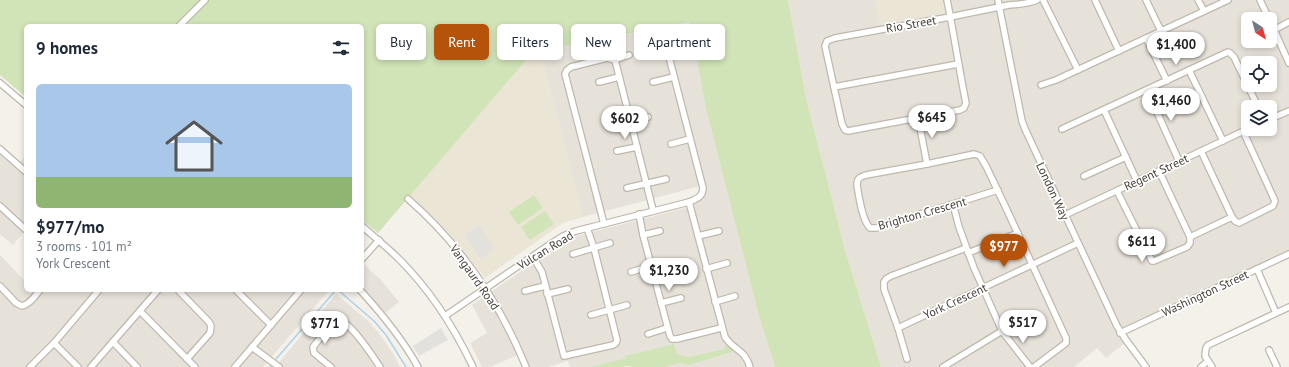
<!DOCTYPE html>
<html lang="en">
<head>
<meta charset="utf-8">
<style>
	body { margin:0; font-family:"PT Sans",sans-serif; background:#f6f6f7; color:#1f2937; height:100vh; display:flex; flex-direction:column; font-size:15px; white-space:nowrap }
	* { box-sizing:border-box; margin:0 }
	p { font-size:13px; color:#747a83 }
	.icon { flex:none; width:22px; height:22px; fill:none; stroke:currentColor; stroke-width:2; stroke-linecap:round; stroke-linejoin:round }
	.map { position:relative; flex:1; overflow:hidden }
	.details { position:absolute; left:24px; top:24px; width:340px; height:268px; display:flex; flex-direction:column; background:#fff; border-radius:6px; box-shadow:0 2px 6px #0003 }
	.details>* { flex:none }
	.top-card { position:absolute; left:376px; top:24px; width:380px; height:36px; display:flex; gap:8px }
	.needle { width:26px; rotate:144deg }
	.fabs { position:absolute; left:1241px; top:12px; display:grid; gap:8px }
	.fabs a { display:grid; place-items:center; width:36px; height:36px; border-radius:6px; background:#fff; box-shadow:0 2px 6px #0003; font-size:20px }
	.price { position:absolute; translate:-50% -34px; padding:0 9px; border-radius:14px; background:#fff; color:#222; font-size:13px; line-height:26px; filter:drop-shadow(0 1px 2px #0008) }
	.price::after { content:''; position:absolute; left:50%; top:24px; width:12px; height:9px; margin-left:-6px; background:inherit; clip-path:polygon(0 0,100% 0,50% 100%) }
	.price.selected { background:#b45309; color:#fff }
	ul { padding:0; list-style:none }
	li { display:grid; align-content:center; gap:8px; height:212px; padding:0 12px }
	li span { display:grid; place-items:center; height:124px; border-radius:6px; color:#555 }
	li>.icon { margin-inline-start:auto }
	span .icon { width:72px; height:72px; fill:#fffc; stroke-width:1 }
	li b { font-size:17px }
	h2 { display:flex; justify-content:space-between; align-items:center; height:48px; padding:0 12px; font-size:17px }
	.tag { padding:0 14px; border-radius:6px; background:#fff; box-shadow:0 2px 6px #0003; font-size:14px; line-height:36px }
	.tag.selected { background:#b45309; color:#fff }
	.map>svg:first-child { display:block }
	.residential { fill:#e7e2d9; fill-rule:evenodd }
	.education { fill:#ebe5d6 }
	.green { fill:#d0e4b7 }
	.parking { fill:#e3e1de }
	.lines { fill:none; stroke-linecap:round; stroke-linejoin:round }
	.stream { stroke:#add2ea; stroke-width:1.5 }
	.minor-casing { stroke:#beb8ad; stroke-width:8 }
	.minor { stroke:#fff; stroke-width:5.5 }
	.labels { text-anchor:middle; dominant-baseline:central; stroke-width:3.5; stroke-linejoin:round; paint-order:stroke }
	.street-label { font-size:12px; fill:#474139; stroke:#fff }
</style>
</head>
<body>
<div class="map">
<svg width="1289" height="367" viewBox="0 0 1289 367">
	<rect width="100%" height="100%" fill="#f4f1ea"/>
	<!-- residential -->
	<g class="residential">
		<path d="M788,0H1289V253L1121,331L1126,342L1106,358L1097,348L1074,367H881L845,250L806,98ZM1248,19H1270V41H1248ZM1248,63H1270V85H1248ZM1248,107H1270V129H1248Z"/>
		<path d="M690,22L706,109L759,316L775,367H666L679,363L691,365L735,351L725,346L724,349L688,357L677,354L674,344L626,356V358L590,367H570L568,361L548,367H525L520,354L490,367H482L470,343L487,333L472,305L569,238L693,206L696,202L703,198L705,193L704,185L583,217L540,51Z"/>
		<path d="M0,149L18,164L26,155V229L13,245L0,234Z"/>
		<path d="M0,255L26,282V290H34L37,292L39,290H329L263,367H0Z"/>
		<path d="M362,263L380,279L399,302L383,315L362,290Z"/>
		<path d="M336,294L368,321L378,332L394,355L400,367H279L277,365Z"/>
	</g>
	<!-- education -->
	<g class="education">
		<path d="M875,0H943L945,13L879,26Z"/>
		<path d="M540,51L583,217L563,223L485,278L449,233L410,195L533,52Z"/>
	</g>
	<!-- green -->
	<g class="green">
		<path d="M0,0H788L806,98L845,250L881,367H775L759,316L706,109L690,22L533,52L378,233L362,220V26H26V97L0,75Z"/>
		<path d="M534,195L543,208L518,225L509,212Z"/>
		<path d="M545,211L554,224L530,240L521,227Z"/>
		<path d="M674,344L677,354L688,357L724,349L726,344L735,351L690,365L679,363L666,367H632L626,366L623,367H590L626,358L625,356Z"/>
	</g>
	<!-- parking -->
	<g class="parking">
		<path d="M479,225L494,249L481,259L465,235Z"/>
		<path d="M441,328L448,340L419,356L413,346Z"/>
	</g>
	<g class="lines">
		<!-- stream -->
		<g class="stream">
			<path d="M338,290L374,321L386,335L406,367"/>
			<path d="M276,359L336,290"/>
			<path d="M270,367L271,366"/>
		</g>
		<!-- minor casing -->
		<g class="minor-casing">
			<g id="minor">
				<path d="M947,0C954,34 959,69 966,103L964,108L960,110L848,131L845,130L842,124L825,46L827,41L835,38L950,17C970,13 990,9 1009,5C1019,4 1029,4 1037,0"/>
				<path d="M998,0L1022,121L1025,129L1117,326L1126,340L1146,367"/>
				<path d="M1043,0L1078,70"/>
				<path d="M1095,0L1119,51"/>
				<path d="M1146,0L1161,31"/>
				<path d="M1198,0L1204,11"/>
				<path d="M1260,0L1269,19"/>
				<path d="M1270,21L1289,63"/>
				<path d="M179,26L205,0"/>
				<path d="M1274,30L1289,22"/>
				<path d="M1146,38L1167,81"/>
				<path d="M615,60L653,210"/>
				<path d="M1189,70L1223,141"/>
				<path d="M599,82L619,77"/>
				<path d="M653,82L674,77"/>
				<path d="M0,83L26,105"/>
				<path d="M1041,85L1056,80L1228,0"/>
				<path d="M834,87L958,64"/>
				<path d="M1147,90L1179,161"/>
				<path d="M1104,110L1137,181"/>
				<path d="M608,117L628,112"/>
				<path d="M918,117L927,164"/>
				<path d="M1270,119L1289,111"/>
				<path d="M630,121L648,117"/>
				<path d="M1062,129L1228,52L1230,53L1234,57L1258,107"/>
				<path d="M671,144L690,139"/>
				<path d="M0,149L26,172"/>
				<path d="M617,151L637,147"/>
				<path d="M1201,151L1232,217L1235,221L1239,223L1273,206L1275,201L1243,131"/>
				<path d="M1084,176L1126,157"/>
				<path d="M627,188L666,179"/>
				<path d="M998,190L876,228H870C862,220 859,197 857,185C857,178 860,177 866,175L927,164L974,154L980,156L986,166L1007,210L1066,338V343L1034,367"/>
				<path d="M1117,191L1152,261H1154L1187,247L1190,243V237L1159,171"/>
				<path d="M408,199C462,246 499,301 526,367"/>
				<path d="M689,202L725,337C734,351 744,348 750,367"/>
				<path d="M953,204L959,227L974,268L1002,331L1030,367"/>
				<path d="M0,206L26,230"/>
				<path d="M639,214L643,235L670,336L672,339H677L721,328"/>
				<path d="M1065,215L1248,129"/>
				<path d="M604,224L565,74L567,70L571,67L607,58L615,60L629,55"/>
				<path d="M362,226C374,237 387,247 399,259C430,290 454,327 473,367"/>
				<path d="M643,235L660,231"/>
				<path d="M698,236L719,231"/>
				<path d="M1190,237L1232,217"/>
				<path d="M968,253L1018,233"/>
				<path d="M573,254L610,243"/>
				<path d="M533,257L542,272L564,356L613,345L616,343L617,340L594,248L587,228"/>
				<path d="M362,259L379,240"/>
				<path d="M706,269L727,263"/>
				<path d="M1257,269L1276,313"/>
				<path d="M653,271L673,265"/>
				<path d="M631,272L651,266"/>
				<path d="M0,286L16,303L22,306C30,304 34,297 40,290"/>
				<path d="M178,290L209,322L211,326L210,333L187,359"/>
				<path d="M236,290L271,325"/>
				<path d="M360,290C382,314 402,338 418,367"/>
				<path d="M525,291L545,286"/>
				<path d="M547,294L568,289"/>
				<path d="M715,302L735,296"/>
				<path d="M661,303L681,298"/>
				<path d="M140,311L195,367"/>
				<path d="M591,315L627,305"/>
				<path d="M445,316L552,243L563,236L576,231L689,202C696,199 703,197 703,188L662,30"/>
				<path d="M898,328L1078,243"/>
				<path d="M1120,333L1289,254"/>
				<path d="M648,334L667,328"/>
				<path d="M113,342L137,367"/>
				<path d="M54,343L78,367"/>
				<path d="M252,347L279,367"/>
				<path d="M1269,350L1277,367"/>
				<path d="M907,359L898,328L884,289V282L886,279L891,276L966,248"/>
				<path d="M30,367L54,343L99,290"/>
				<path d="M91,367L158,290"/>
				<path d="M235,367L301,290"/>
				<path d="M331,367L314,353L313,347L333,322L337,319C351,322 372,355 380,367"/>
				<path d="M943,367L1002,331"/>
				<path d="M1201,367L1208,361"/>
				<path d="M1212,367L1205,356L1206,348L1208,345L1289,307"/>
			</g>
		</g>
		<!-- minor -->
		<use href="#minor" class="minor"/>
	</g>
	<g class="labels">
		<!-- street labels -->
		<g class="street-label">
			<text transform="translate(911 24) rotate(-10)">Rio Street</text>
			<text transform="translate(1156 172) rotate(-25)">Regent Street</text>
			<text transform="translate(1053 191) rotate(65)">London Way</text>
			<text transform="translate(922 213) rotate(-16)">Brighton Crescent</text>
			<text transform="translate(545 250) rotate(-31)">Vulcan Road</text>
			<text transform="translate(475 277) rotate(55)">Vangaurd Road</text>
			<text transform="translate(1205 293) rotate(-25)">Washington Street</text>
			<text transform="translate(955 301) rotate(-25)">York Crescent</text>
		</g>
	</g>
</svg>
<div class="fabs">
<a><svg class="needle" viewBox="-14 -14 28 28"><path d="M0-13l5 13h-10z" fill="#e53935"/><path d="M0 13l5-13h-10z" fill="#747a83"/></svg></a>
<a><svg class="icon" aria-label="locate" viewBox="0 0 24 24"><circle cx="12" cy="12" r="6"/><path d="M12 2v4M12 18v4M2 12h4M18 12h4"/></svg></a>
<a><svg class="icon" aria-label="layers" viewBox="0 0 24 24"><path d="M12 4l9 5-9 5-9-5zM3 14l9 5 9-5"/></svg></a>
</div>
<b class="price" style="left:1176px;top:66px">$1,400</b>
<b class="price" style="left:1171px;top:122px">$1,460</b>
<b class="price" style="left:932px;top:139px">$645</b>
<b class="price" style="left:625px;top:140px">$602</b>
<b class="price" style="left:1142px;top:263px">$611</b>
<b class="price selected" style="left:1004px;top:268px">$977</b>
<b class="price" style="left:669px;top:292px">$1,230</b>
<b class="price" style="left:1023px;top:344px">$517</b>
<b class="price" style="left:325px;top:345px">$771</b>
<div class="top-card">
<a class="tag">Buy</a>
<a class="tag selected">Rent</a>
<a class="tag">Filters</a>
<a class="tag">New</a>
<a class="tag">Apartment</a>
</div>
<section class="details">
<h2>9 homes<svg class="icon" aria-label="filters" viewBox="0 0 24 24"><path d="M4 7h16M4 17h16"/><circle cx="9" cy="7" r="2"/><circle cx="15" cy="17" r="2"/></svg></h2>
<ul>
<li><span style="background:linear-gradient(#a9c7e8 75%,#8fb573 0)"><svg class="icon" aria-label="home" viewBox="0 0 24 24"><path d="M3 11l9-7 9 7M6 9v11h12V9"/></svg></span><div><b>$977/mo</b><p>3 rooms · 101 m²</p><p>York Crescent</p></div></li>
</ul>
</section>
</div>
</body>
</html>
